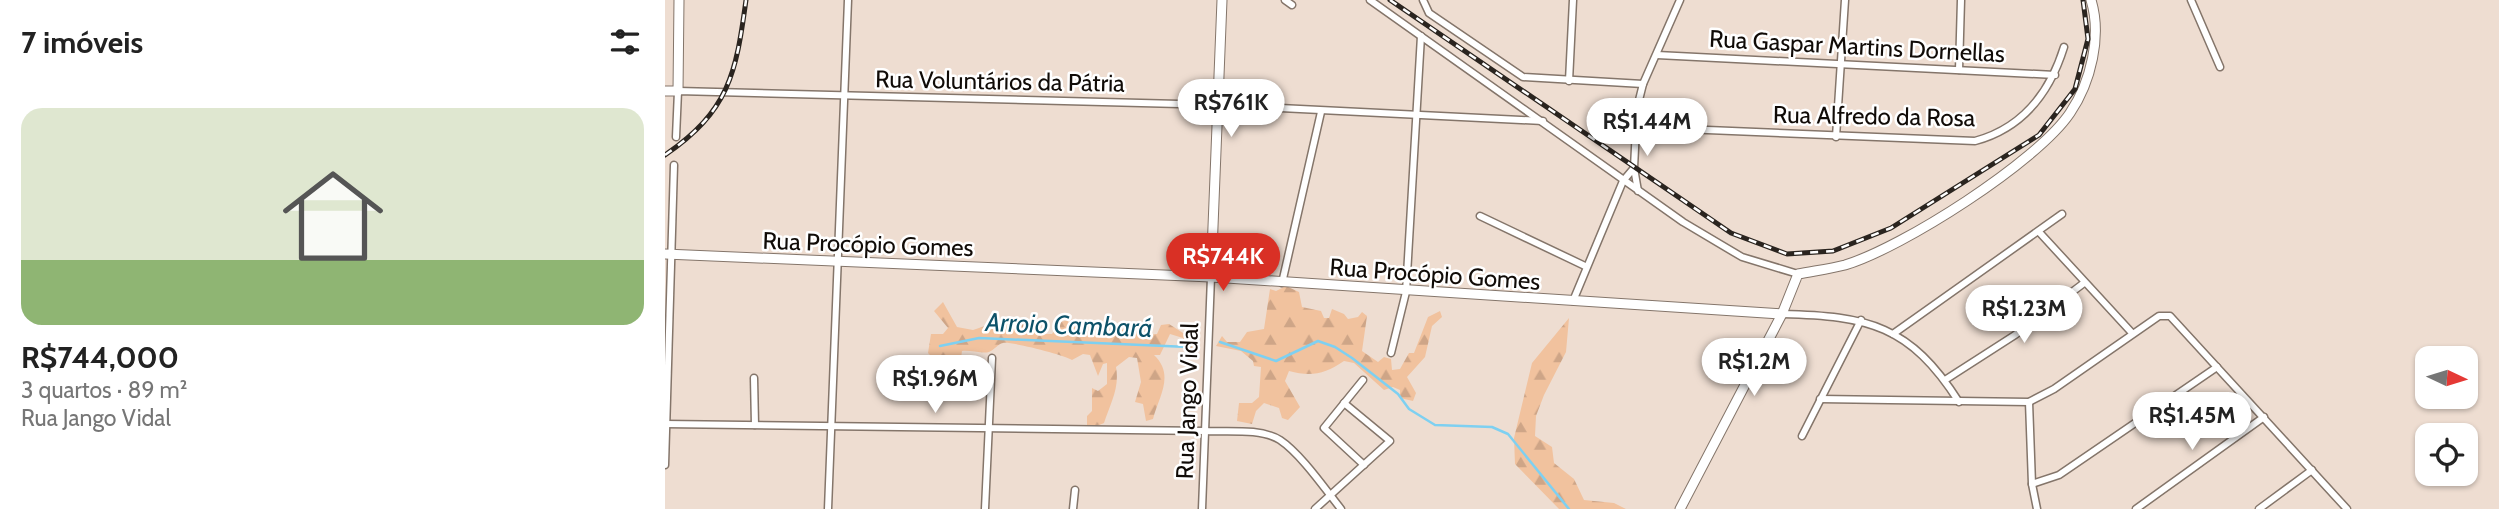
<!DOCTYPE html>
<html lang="pt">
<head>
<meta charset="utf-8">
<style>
	body { margin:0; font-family:Cabin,sans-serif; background:#f2f2f2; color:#222; height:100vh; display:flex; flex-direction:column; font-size:26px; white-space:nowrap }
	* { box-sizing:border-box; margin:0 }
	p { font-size:23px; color:#767676 }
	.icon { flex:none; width:38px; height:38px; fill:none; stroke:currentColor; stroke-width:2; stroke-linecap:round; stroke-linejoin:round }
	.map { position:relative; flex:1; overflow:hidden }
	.sheet { display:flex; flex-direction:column; background:#fff; width:665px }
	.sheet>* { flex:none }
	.needle { width:46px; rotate:94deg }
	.fabs { position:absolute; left:1750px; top:346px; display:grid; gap:14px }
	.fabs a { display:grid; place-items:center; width:63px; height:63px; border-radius:14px; background:#fff; box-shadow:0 2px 5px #0004; font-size:35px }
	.price { position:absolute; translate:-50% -60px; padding:0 16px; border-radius:24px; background:#fff; color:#222; font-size:23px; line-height:46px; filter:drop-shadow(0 2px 4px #0008) }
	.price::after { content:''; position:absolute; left:50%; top:42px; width:21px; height:16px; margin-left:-10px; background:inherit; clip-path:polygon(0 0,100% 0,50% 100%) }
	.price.selected { background:#d93025; color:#fff }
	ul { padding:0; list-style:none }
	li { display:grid; align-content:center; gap:14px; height:371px; padding:0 21px }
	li+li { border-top:2px solid #e0e0e0 }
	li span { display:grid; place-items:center; height:217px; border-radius:21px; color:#555 }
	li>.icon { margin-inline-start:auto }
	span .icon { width:126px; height:126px; fill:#fffc; stroke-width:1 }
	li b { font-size:30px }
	h2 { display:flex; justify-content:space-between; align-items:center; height:84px; padding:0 21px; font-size:30px }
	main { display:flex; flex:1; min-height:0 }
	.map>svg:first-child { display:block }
	.forest { fill:url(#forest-firs) }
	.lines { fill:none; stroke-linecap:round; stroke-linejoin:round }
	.stream { stroke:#7ed0f1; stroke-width:2.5 }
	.street-casing { stroke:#84756a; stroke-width:9 }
	.secondary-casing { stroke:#84756a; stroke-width:11 }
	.street { stroke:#fff; stroke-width:6 }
	.secondary { stroke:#fff; stroke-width:9 }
	.rail-casing { stroke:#2a241f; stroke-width:5 }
	.rail { stroke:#fff; stroke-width:2.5; stroke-dasharray:8; stroke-linecap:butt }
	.labels { text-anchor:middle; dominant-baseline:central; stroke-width:5; stroke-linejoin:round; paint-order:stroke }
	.street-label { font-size:24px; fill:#100b07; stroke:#fff }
	.water-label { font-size:26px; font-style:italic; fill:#0d5269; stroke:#fff }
</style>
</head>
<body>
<main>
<section class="sheet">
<h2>7 imóveis<svg class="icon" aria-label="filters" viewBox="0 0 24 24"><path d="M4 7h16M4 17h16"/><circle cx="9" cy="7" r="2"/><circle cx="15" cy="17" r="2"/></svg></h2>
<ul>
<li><span style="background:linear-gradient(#dfe7d0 70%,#8fb573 0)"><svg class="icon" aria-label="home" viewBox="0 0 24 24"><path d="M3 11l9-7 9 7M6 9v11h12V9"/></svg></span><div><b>R$744,000</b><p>3 quartos · 89 m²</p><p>Rua Jango Vidal</p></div></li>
</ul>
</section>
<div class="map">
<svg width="1834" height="509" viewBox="0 0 1834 509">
	<defs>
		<pattern id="forest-firs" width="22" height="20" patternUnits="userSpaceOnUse" patternTransform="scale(1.75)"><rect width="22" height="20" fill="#f1c29e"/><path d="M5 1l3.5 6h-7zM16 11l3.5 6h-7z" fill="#cea587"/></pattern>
	</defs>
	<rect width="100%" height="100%" fill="#eeddd1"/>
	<!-- forest -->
	<g class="forest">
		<path d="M621,286L634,292L637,307L656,311L659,318H664L667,309L679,314L683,319L693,317L697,312L702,316L697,351L713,362L719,357L726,359L727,370L735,369L744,353H749L763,317L775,311L777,317L767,326L760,357L742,377L751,393L748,401L735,398V390L728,387L719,390L689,363L679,361C660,374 646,377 624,371L620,381L635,407L623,420L617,418L614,408L599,403L591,411L587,424L572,421L574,403H587L594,397L596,367L589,366L588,361L576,351L551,346L557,336L562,342H575L582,332L599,329L605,289L611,291Z"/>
		<path d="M278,302L292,327L308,330L338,320L348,326H355L362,320L373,324L376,334H387L395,322L410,319C419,326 429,325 438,333L467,328L478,335L492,334L496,325L504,324L529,340L527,348L520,347L518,338L505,334L495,355H489C510,375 494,396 488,419L481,421L478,404L470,402L476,382L472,358L464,357L451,367C455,388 445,404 439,423L432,426L422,425V416L427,411V388L433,391L442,384V363L438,364L433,376L425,355L418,354L407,360C400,355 345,341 338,343C333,344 329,350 324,352C318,354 305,350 297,351L292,388L285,396L270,390L268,381L262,377L268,358L263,353L266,334H278L283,328L269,311Z"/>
		<path d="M904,318L901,352L879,395L871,416L870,436L887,447L889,463L909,479L919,500L949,503L961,509H894L850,464L849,438L867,363Z"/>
	</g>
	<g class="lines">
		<!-- stream -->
		<g class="stream">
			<path d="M555,342L611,361L653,341L670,347L687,358L733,394L744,409L770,425L827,427L843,434L904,509"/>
			<path d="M275,346L314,338L523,347L530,342"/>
		</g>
		<!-- street casing -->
		<g class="street-casing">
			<g id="street">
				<path d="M620,0L627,5"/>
				<path d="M705,0L1018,222L1077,257L1133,274"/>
				<path d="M758,0L764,13L858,77L978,84"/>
				<path d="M1526,0L1555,67"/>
				<path d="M992,55L1390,75"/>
				<path d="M1294,70L1296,0"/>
				<path d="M904,81L908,0"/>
				<path d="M970,127L1310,141C1358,128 1385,92 1399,47"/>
				<path d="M11,137L13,91L553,105L878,121"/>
				<path d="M1171,137L1180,0"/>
				<path d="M969,168L973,191"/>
				<path d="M815,216L920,266"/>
				<path d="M1375,233L1467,333"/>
				<path d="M617,283L656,112"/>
				<path d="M908,301L958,181L969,168L972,108L978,84L1015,0"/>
				<path d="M1117,314C1203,316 1245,325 1294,402"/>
				<path d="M1228,334L1397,214"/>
				<path d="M726,353L741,292L756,36"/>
				<path d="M89,378L90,425"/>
				<path d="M698,380L659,428L699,465"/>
				<path d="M1280,380L1350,335L1419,283"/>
				<path d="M1155,399L1364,402L1389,389L1494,316H1505L1682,509"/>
				<path d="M1364,402L1367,484L1372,509"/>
				<path d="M0,424L540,431C562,432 596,428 615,440C636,454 660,489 676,509"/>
				<path d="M1137,436L1196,320"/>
				<path d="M0,465L9,165"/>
				<path d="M1367,484L1394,475L1552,367"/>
				<path d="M163,509L183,0"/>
				<path d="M320,509L327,358"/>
				<path d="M408,509L410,490"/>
				<path d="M537,509L546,277"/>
				<path d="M650,509L725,441L679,403"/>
				<path d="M1471,509L1599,417"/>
				<path d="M1594,509L1647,470"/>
			</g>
		</g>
		<!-- secondary casing -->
		<g class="secondary-casing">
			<g id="secondary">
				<path d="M0,91H13L14,0"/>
				<path d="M0,254L546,277L1117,314"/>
				<path d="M546,277L557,0"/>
				<path d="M1015,509L1117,314L1133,274C1148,271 1165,269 1180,265C1237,248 1372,162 1405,113C1426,82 1437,36 1426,0"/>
			</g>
		</g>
		<!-- street -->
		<use href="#street" class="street"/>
		<!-- secondary -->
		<use href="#secondary" class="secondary"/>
		<!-- rail casing -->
		<g class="rail-casing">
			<g id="rail">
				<path d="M725,0L1066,233L1122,254L1168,251L1226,228L1374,135L1410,89L1423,39L1418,0"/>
				<path d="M0,155C64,111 71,74 81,0"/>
			</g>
		</g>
		<!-- rail -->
		<use href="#rail" class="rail"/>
	</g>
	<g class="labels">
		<!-- street labels -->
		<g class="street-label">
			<text transform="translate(1192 46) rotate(3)">Rua Gaspar Martins Dornellas</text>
			<text transform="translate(335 81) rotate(1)">Rua Voluntários da Pátria</text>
			<text transform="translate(1209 116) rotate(1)">Rua Alfredo da Rosa</text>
			<text transform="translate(203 244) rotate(2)">Rua Procópio Gomes</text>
			<text transform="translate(770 274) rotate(4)">Rua Procópio Gomes</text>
			<text transform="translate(522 401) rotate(-88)">Rua Jango Vidal</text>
		</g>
		<!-- water labels -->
		<g class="water-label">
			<text transform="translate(404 325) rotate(2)">Arroio Cambará</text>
		</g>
	</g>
</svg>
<div class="fabs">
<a><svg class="needle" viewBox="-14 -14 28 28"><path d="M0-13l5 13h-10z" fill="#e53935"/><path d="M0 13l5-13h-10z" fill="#767676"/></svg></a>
<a><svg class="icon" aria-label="locate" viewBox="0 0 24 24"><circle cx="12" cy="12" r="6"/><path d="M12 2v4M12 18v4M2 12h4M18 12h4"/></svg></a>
</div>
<b class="price" style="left:566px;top:139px">R$761K</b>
<b class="price" style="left:982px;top:158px">R$1.44M</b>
<b class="price selected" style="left:558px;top:293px">R$744K</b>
<b class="price" style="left:1359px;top:345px">R$1.23M</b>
<b class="price" style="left:1089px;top:398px">R$1.2M</b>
<b class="price" style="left:270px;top:415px">R$1.96M</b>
<b class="price" style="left:1527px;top:452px">R$1.45M</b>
</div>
</main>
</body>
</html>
